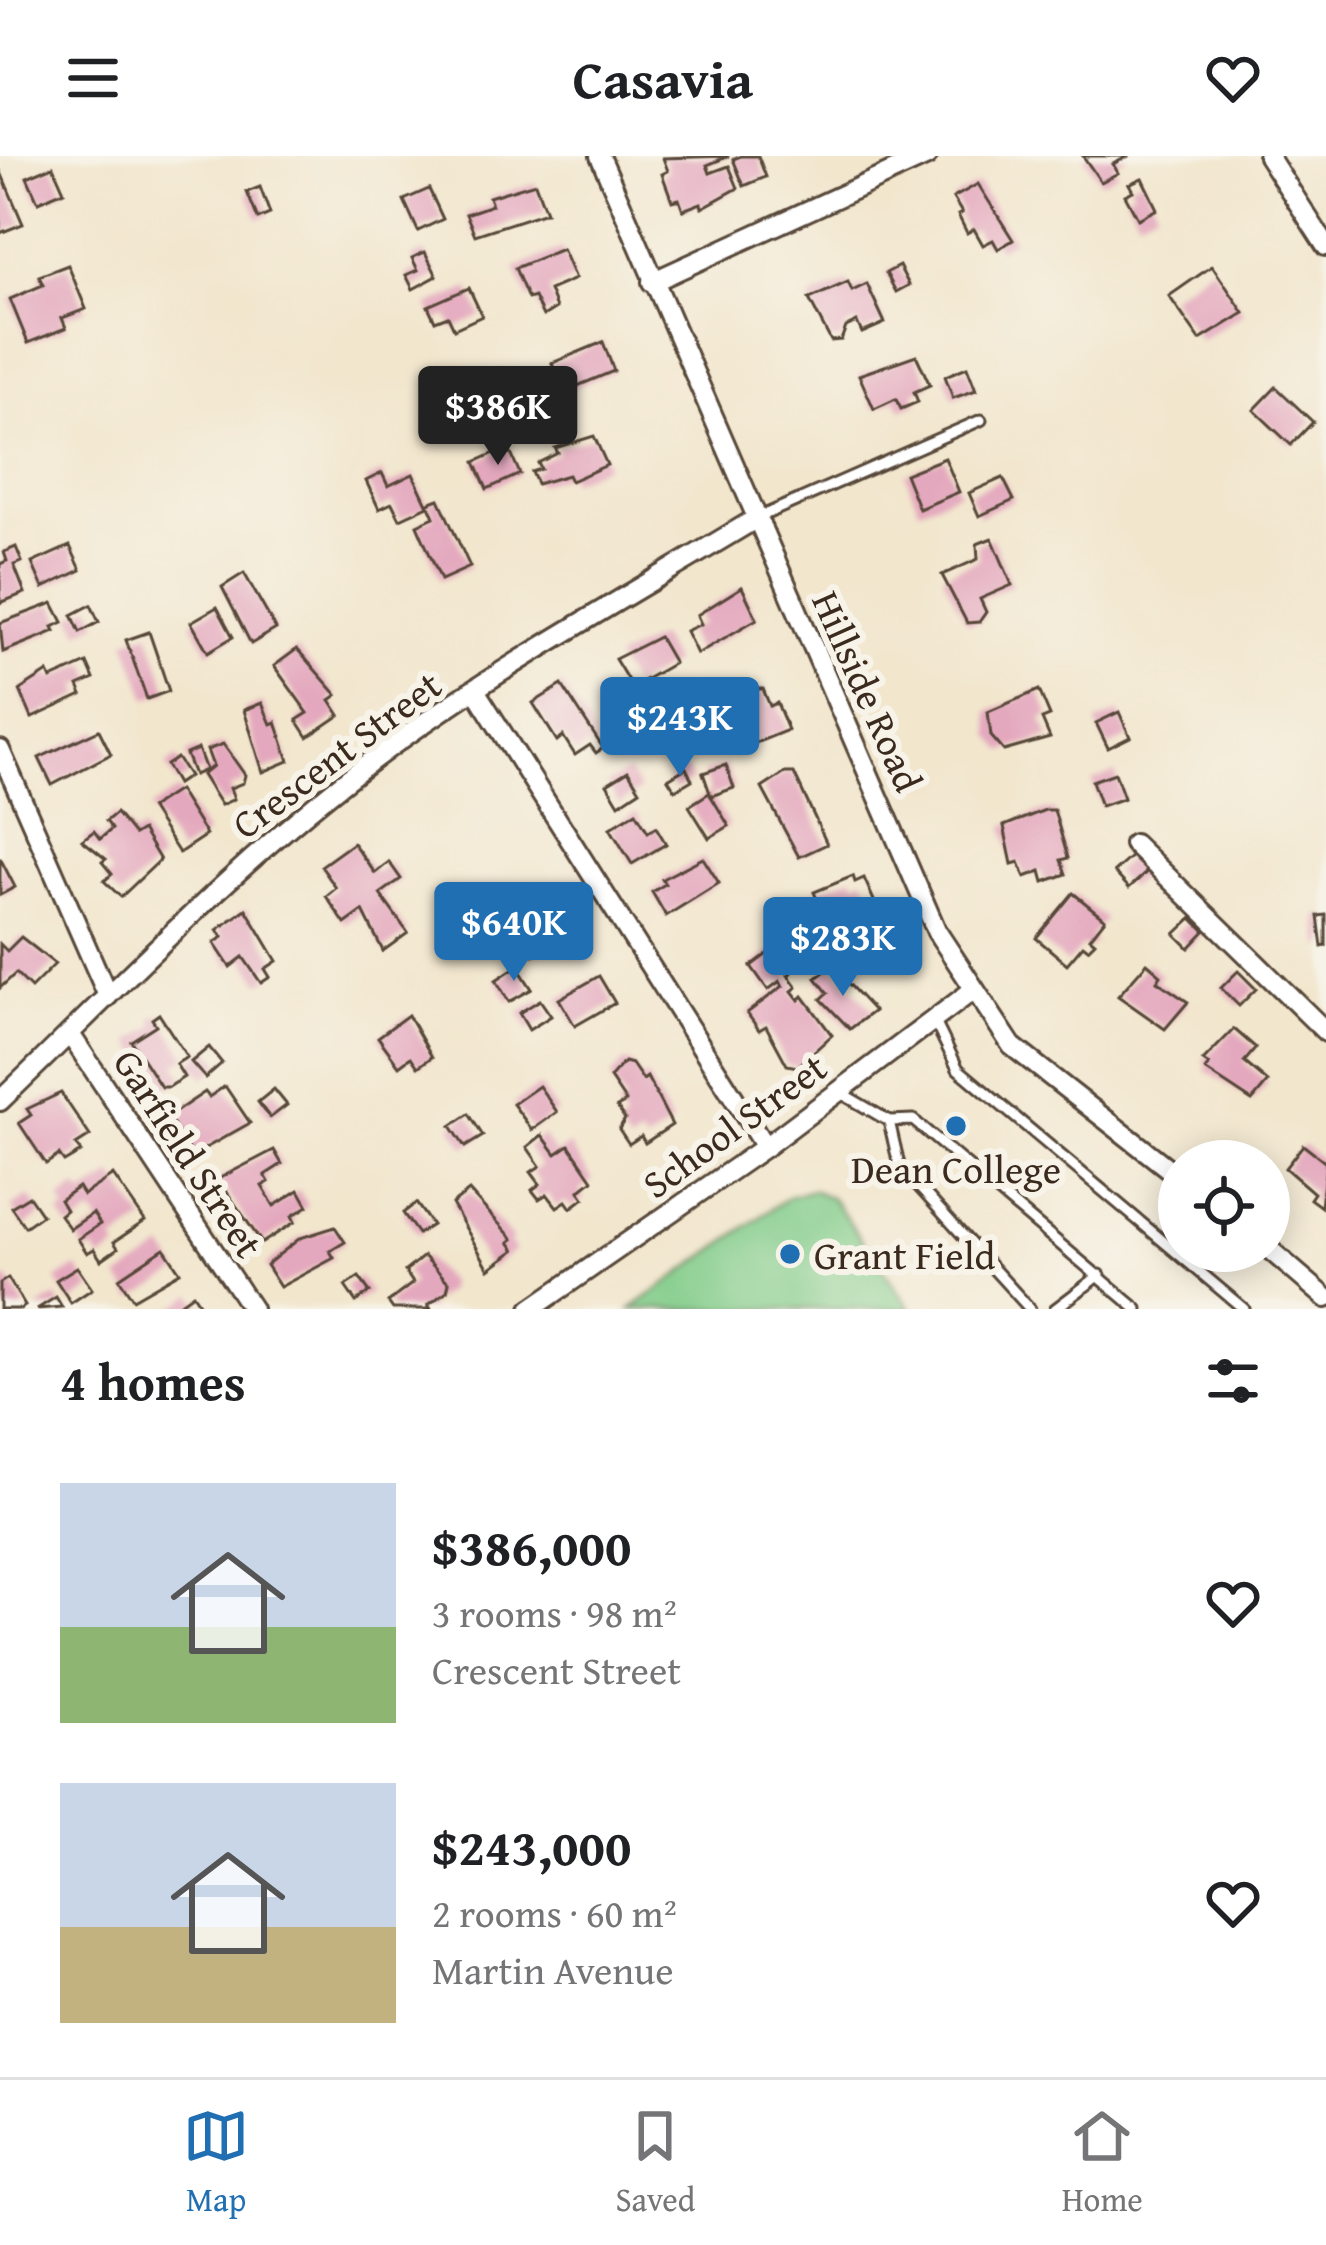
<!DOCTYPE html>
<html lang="en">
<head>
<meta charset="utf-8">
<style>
	body { margin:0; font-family:"Gentium Book Plus",serif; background:#f2f2f2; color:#202124; height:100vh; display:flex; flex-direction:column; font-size:45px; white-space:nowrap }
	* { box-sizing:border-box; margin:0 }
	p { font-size:39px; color:#757577 }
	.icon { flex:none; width:66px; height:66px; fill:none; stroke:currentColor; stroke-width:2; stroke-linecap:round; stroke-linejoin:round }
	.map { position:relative; height:1153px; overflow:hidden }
	.side { display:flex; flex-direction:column; background:#fff; flex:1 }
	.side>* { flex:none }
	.controls { position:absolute; left:1158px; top:984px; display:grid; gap:24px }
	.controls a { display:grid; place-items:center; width:132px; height:132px; border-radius:50%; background:#fff; box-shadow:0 6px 30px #0003; font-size:60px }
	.price { position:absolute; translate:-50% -102px; padding:0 27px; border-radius:12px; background:#1f6fb2; color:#fff; font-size:39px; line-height:78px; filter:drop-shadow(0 3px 6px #0008) }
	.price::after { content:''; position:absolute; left:50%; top:72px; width:36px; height:27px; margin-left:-18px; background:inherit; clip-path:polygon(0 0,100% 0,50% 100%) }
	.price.active { background:#222; color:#fff }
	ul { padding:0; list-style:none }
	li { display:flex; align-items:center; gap:36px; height:300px; padding:0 60px }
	li span { display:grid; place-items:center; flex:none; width:336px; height:240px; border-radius:0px; color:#555 }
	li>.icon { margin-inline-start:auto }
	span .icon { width:144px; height:144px; fill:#fffc; stroke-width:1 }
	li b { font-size:51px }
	h2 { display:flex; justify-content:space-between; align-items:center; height:144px; padding:0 60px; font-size:51px }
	header { display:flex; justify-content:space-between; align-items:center; height:156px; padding:0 60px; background:#fff; font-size:54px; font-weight:600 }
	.tab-bar { display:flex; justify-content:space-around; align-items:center; height:168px; border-top:3px solid #e0e0e0; background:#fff; font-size:33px; color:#757577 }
	.tab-bar a { display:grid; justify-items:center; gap:6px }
	.tab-bar .active { color:#1f6fb2 }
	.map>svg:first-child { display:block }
	.green { fill:#81cc8a; stroke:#5e7b54; stroke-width:3 }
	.building { fill:#e4a8be }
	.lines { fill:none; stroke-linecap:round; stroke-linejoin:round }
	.lane-casing { stroke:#564638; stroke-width:15 }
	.street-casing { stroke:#564638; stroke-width:24 }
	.lane { stroke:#fff; stroke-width:9 }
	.street { stroke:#fff; stroke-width:18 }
	.poi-dot { fill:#1f6fb2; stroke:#f7f3e8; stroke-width:4.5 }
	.labels { text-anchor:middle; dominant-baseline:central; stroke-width:12; stroke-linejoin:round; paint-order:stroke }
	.street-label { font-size:39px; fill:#3b2a1e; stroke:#f7f3e8 }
	.poi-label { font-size:39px; fill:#3b2a1e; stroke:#f7f3e8 }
</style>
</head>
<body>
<header><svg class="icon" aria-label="menu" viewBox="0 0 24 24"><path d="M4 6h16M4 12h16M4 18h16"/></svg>Casavia<svg class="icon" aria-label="heart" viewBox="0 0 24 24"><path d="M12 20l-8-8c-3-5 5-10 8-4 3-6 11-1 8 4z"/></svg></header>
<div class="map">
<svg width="1326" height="1153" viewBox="0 0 1326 1153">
	<rect width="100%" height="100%" fill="#f7f3e8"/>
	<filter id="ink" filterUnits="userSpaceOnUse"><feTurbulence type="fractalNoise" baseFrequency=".00833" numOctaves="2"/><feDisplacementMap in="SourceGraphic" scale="24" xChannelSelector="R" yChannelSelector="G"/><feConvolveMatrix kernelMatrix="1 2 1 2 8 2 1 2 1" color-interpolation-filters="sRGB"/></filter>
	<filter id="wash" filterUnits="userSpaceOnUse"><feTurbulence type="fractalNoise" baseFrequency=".004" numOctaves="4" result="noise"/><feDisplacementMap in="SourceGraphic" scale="48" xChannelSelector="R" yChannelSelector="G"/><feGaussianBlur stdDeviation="2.7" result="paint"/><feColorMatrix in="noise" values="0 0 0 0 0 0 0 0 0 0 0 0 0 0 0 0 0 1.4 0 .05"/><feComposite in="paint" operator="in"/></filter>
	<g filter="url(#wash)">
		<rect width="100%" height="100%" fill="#f2e6cd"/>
		<!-- green -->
		<path class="green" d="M812,1034L832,1042L911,1153H631L788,1041Z"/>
		<g id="blocks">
			<!-- building -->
			<g class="building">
				<path d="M729,0L707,9L710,17L729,10L738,32L702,52L701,47L683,54L679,43L672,45L662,18L668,15L663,2Z"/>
				<path d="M741,0H758L766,21L744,30L733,3Z"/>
				<path d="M1083,0H1129L1113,8L1118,17L1101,26Z"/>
				<path d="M53,10L64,35L38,46L27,21Z"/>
				<path d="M0,14L23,68L0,77Z"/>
				<path d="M1142,22L1157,53L1138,63L1125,39L1133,35L1129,28Z"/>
				<path d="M535,27L546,56L475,79L466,58L492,49L489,41Z"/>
				<path d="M978,28L1013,84L998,93L993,84L983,89L974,73L967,77L958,59L962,57L953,42Z"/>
				<path d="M260,31L270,58L258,63L247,36Z"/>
				<path d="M429,33L443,63L418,75L404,44Z"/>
				<path d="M562,93L575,123L549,134L556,152L543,160L534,141L528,143L515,112Z"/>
				<path d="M425,96L437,120L413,133L406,119L418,114L412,102Z"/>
				<path d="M68,109L86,153L62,162L66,172L28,187L10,143L43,129L39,120Z"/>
				<path d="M899,110L909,129L896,136L886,117Z"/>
				<path d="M1212,110L1244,157L1200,184L1169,140Z"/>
				<path d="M848,126L852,135L867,128L885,167L862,177L857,166L846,171L841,184L831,185L809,143Z"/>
				<path d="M469,132L482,160L454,173L448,160L435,165L428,150Z"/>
				<path d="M603,186L614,215L563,236L552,207Z"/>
				<path d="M916,199L930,229L914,236L918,246L901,253L896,243L874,253L859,219Z"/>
				<path d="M967,211L976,234L953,242L945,220Z"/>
				<path d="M1276,231L1313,266L1291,289L1254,254Z"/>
				<path d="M482,233L492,260L462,271L452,245Z"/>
				<path d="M594,280L607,309L571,325L568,319L537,328L532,316L541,313L538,307L558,297L555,292Z"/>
				<path d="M508,291L520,318L487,333L475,306Z"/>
				<path d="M945,302L959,336L919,353L905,318Z"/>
				<path d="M382,317L388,330L413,318L428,350L400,363L392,347L379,353L366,325Z"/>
				<path d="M1003,322L1014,344L979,360L969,337Z"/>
				<path d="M439,343L470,411L441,424L417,369L434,361L428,347Z"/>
				<path d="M992,382L1012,429L980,443L986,456L979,466L967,467L942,419L978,403L977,388Z"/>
				<path d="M70,390L81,414L43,432L32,407Z"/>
				<path d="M16,391L22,406L14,409L25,437L0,447V408L7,405L4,396Z"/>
				<path d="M244,417L276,473L251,488L222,431Z"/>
				<path d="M742,431L757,463L697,498L686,475L701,468L697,459Z"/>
				<path d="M53,447L63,466L53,471L55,475L3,496L0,467Z"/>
				<path d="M91,449L99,466L80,476L72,459Z"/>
				<path d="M217,451L233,481L208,496L191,466Z"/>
				<path d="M149,476L169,535L147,543L126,484Z"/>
				<path d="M659,481L674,507L632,531L615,503Z"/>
				<path d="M297,493L337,539L330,544L340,559L308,581L297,564L308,557L274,510Z"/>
				<path d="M87,507L94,523L78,530L82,539L32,562L20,534L48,516L51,523Z"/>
				<path d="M562,529L603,592L596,597L590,589L575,599L563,580L557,585L533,547Z"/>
				<path d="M752,533H763L770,550L777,547L788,574L753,588L733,541Z"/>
				<path d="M1039,534L1050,560L1042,563L1050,582L1004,595L991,580L988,556Z"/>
				<path d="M262,547L271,568L276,566L289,605L263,616L244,554Z"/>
				<path d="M1119,556L1130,581L1108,592L1096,567Z"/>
				<path d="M99,574L111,598L52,629L39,602Z"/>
				<path d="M223,588L245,619L243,627L230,632L234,643L221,649L202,619L213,610L207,594Z"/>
				<path d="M198,593L206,614L194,619L186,598Z"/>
				<path d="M177,602L189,620L177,628L166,609Z"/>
				<path d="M726,609L734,632L711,640L703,617Z"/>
				<path d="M686,612L692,624L675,634L668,623Z"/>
				<path d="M628,615L640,634L619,648L607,628Z"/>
				<path d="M785,617H794L827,688L799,701L762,632Z"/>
				<path d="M1115,617L1124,642L1101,650L1092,625Z"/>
				<path d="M178,634L206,679L179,697L150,652Z"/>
				<path d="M709,637L729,670L709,682L689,650Z"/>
				<path d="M1045,654H1054L1068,702L1061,704L1066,718L1044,726L1041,715L1025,721L1019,706L1012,708L1004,670Z"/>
				<path d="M636,656L648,676L656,671L666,688L632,708L610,672Z"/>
				<path d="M116,657L134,679L142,674L160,704L121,741L104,725L112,718L102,706L106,703L82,684L94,675L100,683L112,673L106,665Z"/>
				<path d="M353,687L375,717L389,706L401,723L380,738L408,777L383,795L363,755L345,768L326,740L336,732L321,710Z"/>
				<path d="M1133,699L1148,715L1129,732L1114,716Z"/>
				<path d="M0,702L15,731L0,739Z"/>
				<path d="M703,702L719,727L666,760L652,736L665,728L662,723Z"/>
				<path d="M853,720L855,726L864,722L875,747L827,767L814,736Z"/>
				<path d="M532,729L542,746L550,742L556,751L550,764L564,788L533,799L492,742L512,730L518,738Z"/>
				<path d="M1073,737L1105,763L1090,782L1095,786L1088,793L1083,789L1067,808L1036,782Z"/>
				<path d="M246,753L277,805L265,813L270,821L261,827L243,801L230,811L214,787L223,781L217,774Z"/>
				<path d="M881,753L895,777L888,780L894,791L877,801L872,792L846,807L830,778Z"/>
				<path d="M1326,759V790L1322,791L1318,760Z"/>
				<path d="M1192,762L1205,775L1189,792L1175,778Z"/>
				<path d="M791,780L809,804L788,819L797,831L792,835L799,844L803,840L832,879L797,911L787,909L766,870L759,874L747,857L783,830L780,825L768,834L751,810Z"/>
				<path d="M21,781L55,808L31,832L16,817L0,832V788L7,795Z"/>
				<path d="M1147,807L1161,819L1157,825L1188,846L1165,873L1118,840Z"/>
				<path d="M517,810L532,833L509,846L496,824Z"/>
				<path d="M832,810L874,855L850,873L821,843L828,837L816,822Z"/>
				<path d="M1238,815L1256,833L1239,850L1221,832Z"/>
				<path d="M599,820L615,847L575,870L559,843Z"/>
				<path d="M540,844L551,860L529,874L519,857Z"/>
				<path d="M159,858L187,901L176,908L184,921L169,931H161L131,885L156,869L152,863Z"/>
				<path d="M408,859L432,901L418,911L411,901L399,910L378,881Z"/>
				<path d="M1234,873L1256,892L1244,906L1268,926L1252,945L1205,914L1209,909L1203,905Z"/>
				<path d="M209,891L222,907L205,922L191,906Z"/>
				<path d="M624,906L632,908L643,924L647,921L672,969L645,987L641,980L629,988L619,973L625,963L617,951L626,946L610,922Z"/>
				<path d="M225,930L250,967L193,999L168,961L205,936L209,941Z"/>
				<path d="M539,930L557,956L532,974L513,948Z"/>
				<path d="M274,933L287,949L270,962L258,946Z"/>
				<path d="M61,937L90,980L76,989L81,996L64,1006L59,999L46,1008L19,967L31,959L27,953Z"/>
				<path d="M469,958L483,980L465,991L451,970Z"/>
				<path d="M542,979L556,998L569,989L593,1024L579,1035L584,1042L571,1052L566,1045L557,1051L547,1038L539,1043L532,1034L540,1028L531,1016L540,1010L527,991Z"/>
				<path d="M1303,989L1326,1007L1321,1051L1310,1043L1314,1037L1285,1012Z"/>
				<path d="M274,994L282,1008L265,1019L269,1026L262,1030L274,1050L299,1034L308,1050L292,1060L295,1066L262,1087L218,1023Z"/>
				<path d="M113,1019L145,1065L114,1086L118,1092L101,1104L94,1093L87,1097L78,1083L100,1068L93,1057L70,1073L60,1059L66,1054L60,1044L78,1031L83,1039Z"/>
				<path d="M469,1035L513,1083L509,1086L515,1094L489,1113L452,1048Z"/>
				<path d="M29,1040L42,1059L25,1071L11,1051Z"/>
				<path d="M416,1047L432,1069L418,1078L403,1057Z"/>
				<path d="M335,1071L345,1086L330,1095L334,1102L280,1131L266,1109L300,1082Z"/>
				<path d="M164,1092L180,1116L133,1143L119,1122Z"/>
				<path d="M424,1100L449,1127L447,1135L428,1149L431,1153H393L388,1146L413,1127L405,1115Z"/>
				<path d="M77,1111L92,1133L71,1147L56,1124Z"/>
				<path d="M359,1121L370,1136L356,1146L345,1130Z"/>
				<path d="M8,1122L25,1150L20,1153H0V1127Z"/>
				<path d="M193,1138L203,1153H172Z"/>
				<path d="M56,1141L62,1151L37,1153Z"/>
			</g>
		</g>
	</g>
	<g filter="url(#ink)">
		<use href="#blocks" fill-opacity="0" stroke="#564638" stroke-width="3"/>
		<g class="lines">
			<!-- lane casing -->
			<g class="lane-casing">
				<g id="lane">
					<path d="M757,362L981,264"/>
					<path d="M934,864L958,913L1244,1153"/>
					<path d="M841,937L889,965L913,964L1137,1153"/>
					<path d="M889,965L899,1009L1030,1153"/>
					<path d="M1055,1153L1100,1119"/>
				</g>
			</g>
			<!-- street casing -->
			<g class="street-casing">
				<g id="street">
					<path d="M600,0L937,776L1012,890L1179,1021"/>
					<path d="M1268,0L1326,90"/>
					<path d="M652,126L927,0"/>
					<path d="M475,534L765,991"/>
					<path d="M0,594L108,840"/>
					<path d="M1134,688L1326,876"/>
					<path d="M70,878L252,1153"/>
					<path d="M0,945C123,827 240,702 378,600C497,512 630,439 757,362"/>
					<path d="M1269,1093L1326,1142"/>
					<path d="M531,1153L765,991L972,835"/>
				</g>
			</g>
			<!-- lane -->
			<use href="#lane" class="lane"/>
			<!-- street -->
			<use href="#street" class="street"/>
		</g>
	</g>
	<!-- markers -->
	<g class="poi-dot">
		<circle cx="956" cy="970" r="12"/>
		<circle cx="790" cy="1098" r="12"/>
	</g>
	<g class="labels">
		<!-- street labels -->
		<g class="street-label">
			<text transform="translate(868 535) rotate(66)">Hillside Road</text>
			<text transform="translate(336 598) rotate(-37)">Crescent Street</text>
			<text transform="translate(734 969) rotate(-36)">School Street</text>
			<text transform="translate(189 997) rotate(57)">Garfield Street</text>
		</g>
		<!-- poi labels -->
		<g class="poi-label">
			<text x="956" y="1012">Dean College</text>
			<text x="814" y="1098" text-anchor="start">Grant Field</text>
		</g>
	</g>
</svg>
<div class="controls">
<a><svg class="icon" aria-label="locate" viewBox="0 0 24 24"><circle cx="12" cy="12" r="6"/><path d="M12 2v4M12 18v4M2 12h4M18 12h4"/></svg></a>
</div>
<b class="price active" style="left:498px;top:312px">$386K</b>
<b class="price" style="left:680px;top:623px">$243K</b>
<b class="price" style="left:514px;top:828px">$640K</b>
<b class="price" style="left:843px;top:843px">$283K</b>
</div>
<section class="side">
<h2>4 homes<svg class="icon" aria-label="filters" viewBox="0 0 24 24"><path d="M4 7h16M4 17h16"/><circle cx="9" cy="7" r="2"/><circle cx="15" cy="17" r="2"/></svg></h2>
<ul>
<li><span style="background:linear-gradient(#c9d6e8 60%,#8fb573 0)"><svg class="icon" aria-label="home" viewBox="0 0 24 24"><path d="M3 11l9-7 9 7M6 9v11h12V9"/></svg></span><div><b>$386,000</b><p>3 rooms · 98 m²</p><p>Crescent Street</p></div><svg class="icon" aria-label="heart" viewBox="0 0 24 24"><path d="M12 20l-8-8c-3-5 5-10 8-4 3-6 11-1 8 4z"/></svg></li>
<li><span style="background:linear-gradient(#c9d6e8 60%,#c2b280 0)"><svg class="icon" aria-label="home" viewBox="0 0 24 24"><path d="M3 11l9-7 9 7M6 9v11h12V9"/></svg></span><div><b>$243,000</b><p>2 rooms · 60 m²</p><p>Martin Avenue</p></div><svg class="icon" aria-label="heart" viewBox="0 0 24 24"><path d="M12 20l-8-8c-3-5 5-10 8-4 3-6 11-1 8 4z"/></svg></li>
</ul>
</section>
<nav class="tab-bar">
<a class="active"><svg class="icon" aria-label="map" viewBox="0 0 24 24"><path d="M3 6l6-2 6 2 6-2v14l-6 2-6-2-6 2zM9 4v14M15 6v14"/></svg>Map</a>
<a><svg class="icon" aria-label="saved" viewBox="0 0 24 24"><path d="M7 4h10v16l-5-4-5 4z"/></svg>Saved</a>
<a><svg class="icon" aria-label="home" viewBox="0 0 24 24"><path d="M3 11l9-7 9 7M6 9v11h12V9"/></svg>Home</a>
</nav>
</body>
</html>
